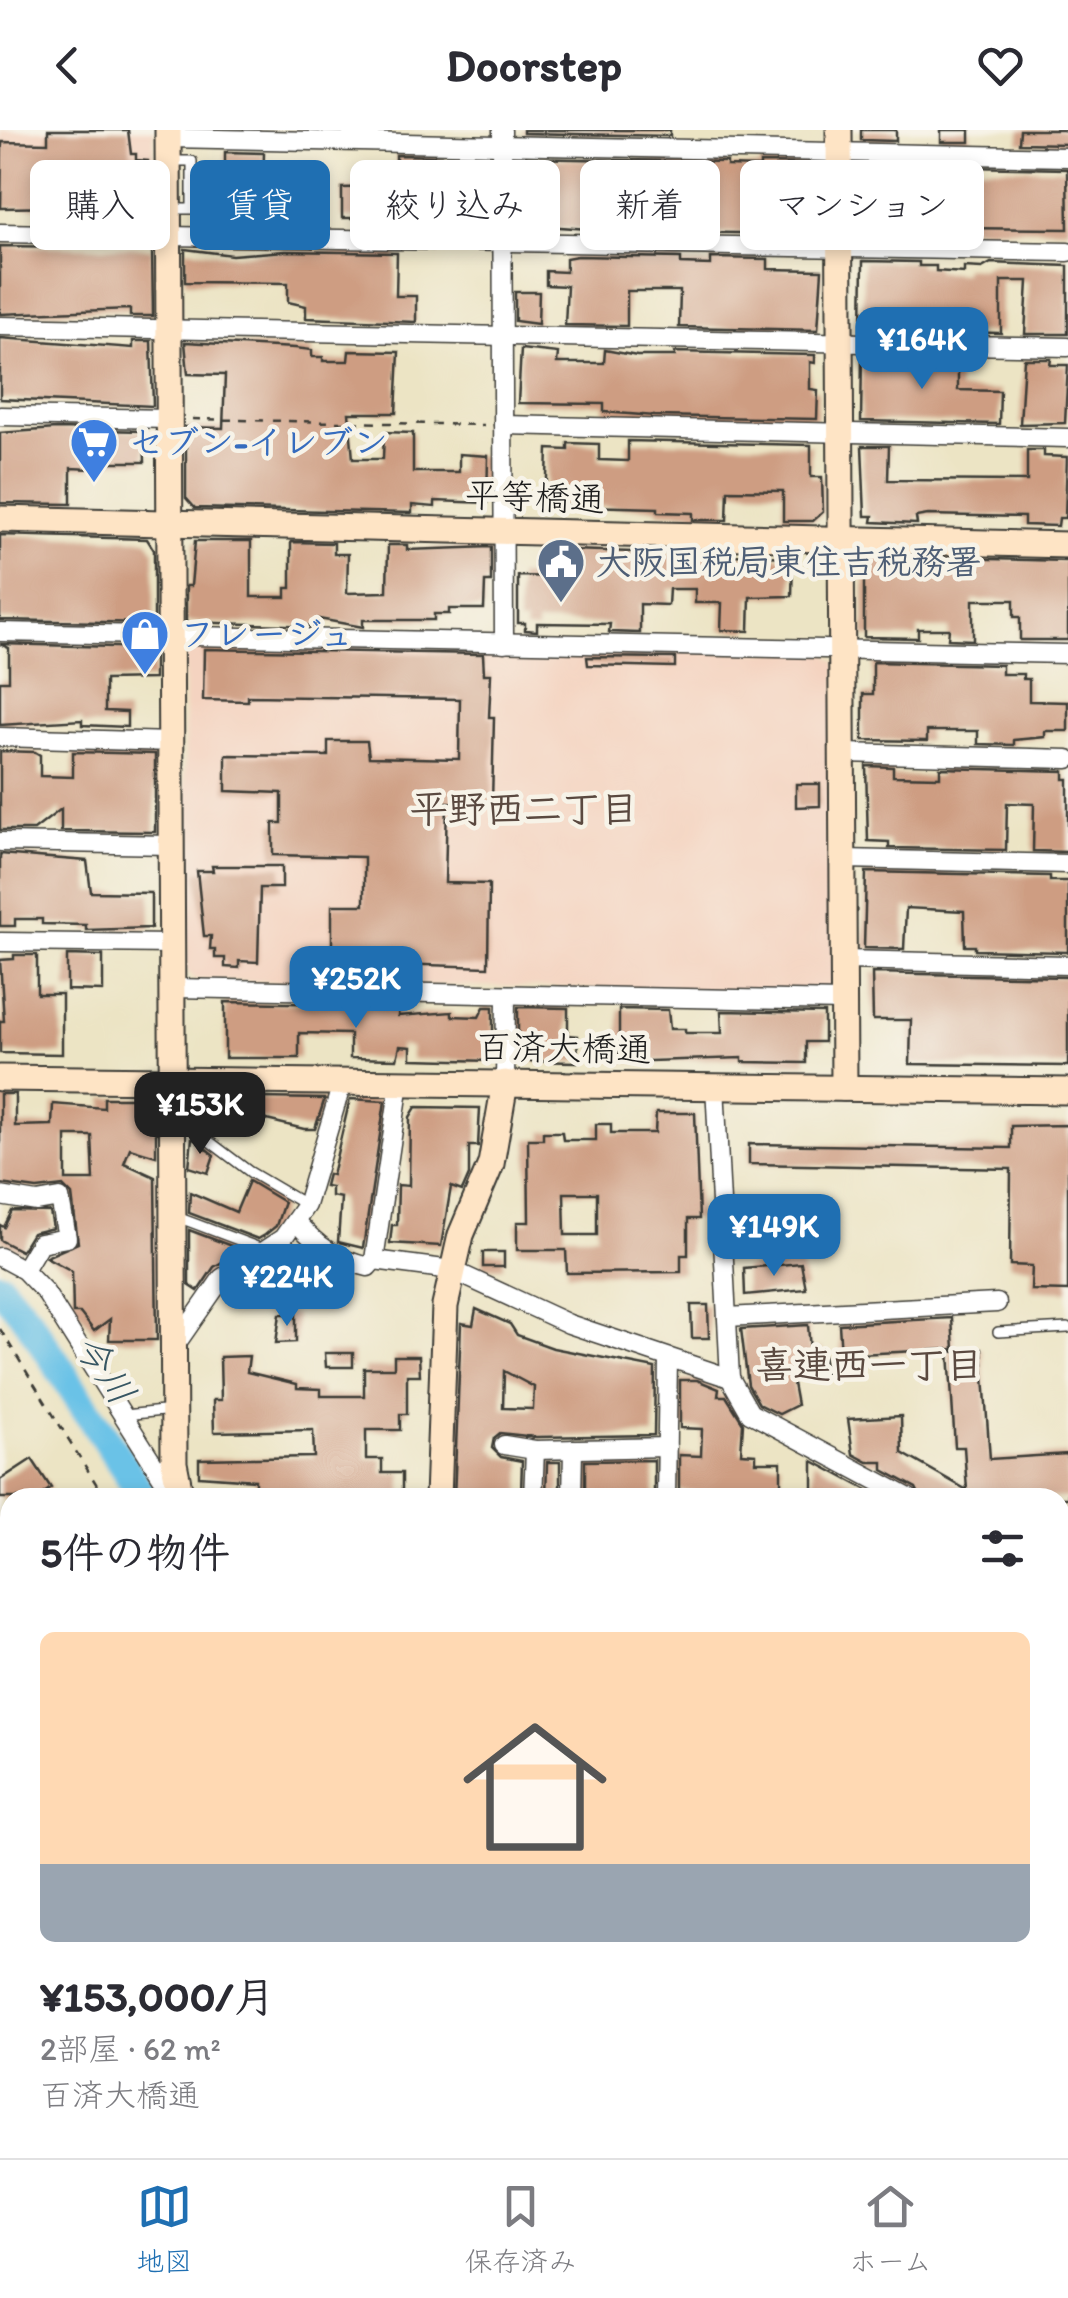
<!DOCTYPE html>
<html lang="ja">
<head>
<meta charset="utf-8">
<style>
	body { margin:0; font-family:Itim,"Klee One",sans-serif; background:#f2f2f3; color:#2b2b33; height:100vh; display:flex; flex-direction:column; font-size:38px; white-space:nowrap }
	* { box-sizing:border-box; margin:0 }
	p { font-size:32px; color:#7c7c81 }
	.icon { flex:none; width:55px; height:55px; fill:none; stroke:currentColor; stroke-width:2; stroke-linecap:round; stroke-linejoin:round }
	.map { position:relative; flex:1; overflow:hidden }
	.side { position:absolute; left:0px; top:1358px; width:1070px; height:672px; display:flex; flex-direction:column; background:#fff; border-radius:30px 30px 0 0; box-shadow:0 5px 15px #0003 }
	.side>* { flex:none }
	.hud { position:absolute; left:30px; top:30px; width:1010px; height:90px; display:flex; gap:20px }
	.price { position:absolute; translate:-50% -85px; padding:0 22px; border-radius:20px; background:#1f6fb2; color:#fff; font-size:32px; line-height:65px; filter:drop-shadow(0 2px 5px #0008) }
	.price::after { content:''; position:absolute; left:50%; top:60px; width:30px; height:22px; margin-left:-15px; background:inherit; clip-path:polygon(0 0,100% 0,50% 100%) }
	.price.active { background:#222; color:#fff }
	ul { padding:0; list-style:none }
	li { display:grid; align-content:center; gap:20px; height:530px; padding:0 40px }
	li span { display:grid; place-items:center; height:310px; border-radius:15px; color:#555 }
	li>.icon { margin-inline-start:auto }
	span .icon { width:180px; height:180px; fill:#fffc; stroke-width:1 }
	li b { font-size:42px }
	h2 { display:flex; justify-content:space-between; align-items:center; height:120px; padding:0 40px; font-size:42px }
	.chip { padding:0 35px; border-radius:15px; background:#fff; box-shadow:0 5px 15px #0003; font-size:35px; line-height:90px }
	.chip.active { background:#1f6fb2; color:#fff }
	header { display:flex; justify-content:space-between; align-items:center; height:130px; padding:0 40px; background:#fff; font-size:45px; font-weight:700 }
	.menu { display:flex; justify-content:space-around; align-items:center; height:140px; border-top:2px solid #e1e1e2; background:#fff; font-size:28px; color:#7c7c81 }
	.menu a { display:grid; justify-items:center; gap:5px }
	.menu .active { color:#1f6fb2 }
	.map>svg:first-child { display:block }
	.built { fill:#f4d3c0 }
	.lines { fill:none; stroke-linecap:round; stroke-linejoin:round }
	.river { stroke:#6ac2e7; stroke-width:30 }
	.building { fill:#ce9d82; fill-rule:evenodd }
	.lane-casing { stroke:#3b3a35; stroke-width:12 }
	.street-casing { stroke:#3b3a35; stroke-width:21 }
	.secondary-casing { stroke:#3b3a35; stroke-width:29 }
	.path { stroke:#3b3a35; stroke-width:2.5; stroke-dasharray:8 8; stroke-linecap:butt }
	.lane { stroke:#fff; stroke-width:9 }
	.street { stroke:#fff; stroke-width:18 }
	.secondary { stroke:#fee4c5; stroke-width:25 }
	.labels { text-anchor:middle; dominant-baseline:central; stroke-width:9; stroke-linejoin:round; paint-order:stroke }
	.shop-label { font-size:35px; font-weight:bold; fill:#366cbe; stroke:#f7f3e8; text-anchor:start }
	.street-label { font-size:35px; fill:#1c1c1c; stroke:#f7f3e8 }
	.service-label { font-size:35px; font-weight:bold; fill:#4e5e75; stroke:#f7f3e8; text-anchor:start }
	.neighbourhood-label { font-size:38px; font-weight:bold; fill:#5a4940; stroke:#f7f3e8 }
	.water-label { font-size:38px; font-style:italic; fill:#375663; stroke:#f7f3e8 }
</style>
</head>
<body>
<header><svg class="icon" aria-label="back" viewBox="0 0 24 24"><path d="M15 5l-7 7 7 7"/></svg>Doorstep<svg class="icon" aria-label="heart" viewBox="0 0 24 24"><path d="M12 20l-8-8c-3-5 5-10 8-4 3-6 11-1 8 4z"/></svg></header>
<div class="map">
<svg width="1068" height="2028" viewBox="0 0 1068 2028">
	<rect width="100%" height="100%" fill="#f7f3e8"/>
	<filter id="ink" filterUnits="userSpaceOnUse"><feTurbulence type="fractalNoise" baseFrequency=".01" numOctaves="2"/><feDisplacementMap in="SourceGraphic" scale="20" xChannelSelector="R" yChannelSelector="G"/><feConvolveMatrix kernelMatrix="1 2 1 2 8 2 1 2 1" color-interpolation-filters="sRGB"/></filter>
	<filter id="wash" filterUnits="userSpaceOnUse"><feTurbulence type="fractalNoise" baseFrequency=".0048" numOctaves="4" result="noise"/><feDisplacementMap in="SourceGraphic" scale="40" xChannelSelector="R" yChannelSelector="G"/><feGaussianBlur stdDeviation="2.25" result="paint"/><feColorMatrix in="noise" values="0 0 0 0 0 0 0 0 0 0 0 0 0 0 0 0 0 1.4 0 .05"/><feComposite in="paint" operator="in"/></filter>
	<g filter="url(#wash)">
		<rect width="100%" height="100%" fill="#ece4c4"/>
		<!-- built -->
		<g class="built">
			<path d="M0,0H154V47L0,46Z"/>
			<path d="M184,513L826,523L837,533L838,855L829,864L195,850L186,839Z"/>
			<rect x="1060" y="1531" width="8" height="455"/>
		</g>
		<g class="lines">
			<!-- river -->
			<g class="river">
				<path d="M0,1156L28,1190L144,1368"/>
				<path d="M172,2028V2020"/>
			</g>
		</g>
		<g id="blocks">
			<!-- building -->
			<g class="building">
				<path d="M48,0H128L131,24H136V30L148,31L152,90L63,84V77L1,78L2,12L48,13Z"/>
				<path d="M523,0H670V6L523,3Z"/>
				<path d="M861,0H896V11L861,10Z"/>
				<rect x="941" y="0" width="29" height="12"/>
				<path d="M1020,0H1063L1068,2V14L1019,13Z"/>
				<path d="M225,22L264,23L263,55L225,54Z"/>
				<path d="M396,25L441,26V35H428V63L490,66V94L439,96L421,95L422,90L409,88H342V58L380,57L385,45L396,41Z"/>
				<path d="M522,28L727,32V36L760,37V33L821,34L817,104L665,102V92H642L633,102L516,94L515,30Z"/>
				<path d="M967,37L1067,39L1068,99L957,98V108L861,104V39L966,44Z"/>
				<path d="M0,116L152,118L153,186H130V179L0,184Z"/>
				<path d="M185,119L232,125L285,121L397,123L396,166H416V192L306,188V176L288,172V153L185,152Z"/>
				<path d="M577,126L681,128V134L711,135V128L768,129V139L822,140L818,200L679,197L680,161H627V196L565,195L567,156L546,155V141L566,142V128Z"/>
				<path d="M863,131L919,132V136H936V141L964,143V137L982,138L991,133L1068,136V204H1025L1028,151H1001V203L862,200Z"/>
				<path d="M515,162H539L538,194L515,191Z"/>
				<path d="M0,208L133,218V211H151L153,276L0,269Z"/>
				<path d="M185,212L295,218L312,220V227H323V231H348L349,221L399,222L396,283H349L353,329H383L384,302L413,303V342H459V324L488,326L487,373L435,371V377L412,375V383L195,378L186,368V297L223,298L225,245L188,244Z"/>
				<path d="M521,219L558,223L557,233H604L605,220L637,226H675V222L815,225V233L810,232V259L818,260L817,289L655,286L604,282V274L518,273Z"/>
				<path d="M862,225L958,227V260L1000,261L999,294L861,291Z"/>
				<path d="M1024,229H1051L1050,235H1068L1065,293L1020,294Z"/>
				<path d="M56,299L144,301L145,332H91V339L71,338V374L0,373V303Z"/>
				<path d="M628,311L811,315V347H822L823,382L813,391H783V361L728,360L727,390H693V383L658,382V378L546,375L548,319L568,320V313L599,314V330L628,331Z"/>
				<path d="M862,316H889L888,350L1027,351V320H1044V326L1067,327L1065,388H1059L1058,396L1024,395V387L928,385L916,387L917,394L872,392L873,386H865Z"/>
				<path d="M0,405L147,409L154,420V493L0,490Z"/>
				<path d="M195,411H251V467H286V458H291V412L334,413V424H348L347,463L387,462L388,415H407V420L491,417V452H485L484,479H449V484H434V490H363V497L319,489V496L186,492V456H191Z"/>
				<path d="M570,420L793,427L792,466L750,467L749,501L721,500L722,473H695V459H669L668,475L640,474V503L609,502L610,494L537,493V501L525,500V493H518V446L565,447Z"/>
				<path d="M872,426L1068,431V510H1020V487H1014V470H973V510L948,509L949,499H918V508L864,507V433Z"/>
				<path d="M0,514L154,518V549L105,550V581L127,582V597L82,595V590L0,595V551H9V518Z"/>
				<path d="M204,519L483,524L484,544H491L489,587H494L492,674L447,672L445,753L489,754L488,837L332,832V775H364V727L273,725V693H282V663L226,661V625L328,626V611H367L369,627L459,629L460,569L248,566V571L203,570Z"/>
				<path d="M587,527L675,528V537L588,535Z"/>
				<path d="M873,532L1002,535V544H1023V549H1029V571L1068,572V601H1045V607L1014,610V615L978,614V601H927V611L863,610V564H873Z"/>
				<path d="M0,621L35,622L40,625V646L73,647V622L155,624V702L61,701V679L34,700H0Z"/>
				<path d="M866,636L893,637V646L940,647V638L1064,641V649H1068V722L1033,721L1034,674L1007,673L1006,720L889,718V712L868,711Z"/>
				<path d="M796,654H820V676L796,677Z"/>
				<path d="M0,724L87,731L91,762L151,763V798L86,800V795L42,794V789H15V796H0Z"/>
				<path d="M212,736H282V758H260L258,832L239,831V838L225,837V828H215V819H210L211,806H204L197,741H213Z"/>
				<path d="M866,742L1050,746V751H1068V822L975,820V816H965L964,781L906,778L904,819L864,818Z"/>
				<path d="M14,825H37V864H62V924L0,923V891H4L0,830L14,829Z"/>
				<path d="M67,825L103,826V861L67,860Z"/>
				<path d="M872,843L1068,847V936L910,934L911,890H873Z"/>
				<path d="M225,872L399,875L398,886L452,882V886L479,887L484,877H493V931L411,929V917L400,916L397,929L350,928V904L299,903V928H225Z"/>
				<path d="M518,877L568,878V905L578,906L577,932L518,931Z"/>
				<path d="M619,879L668,880L670,899H685V903H722L721,881L824,883V912H806V933L742,932V928L619,932Z"/>
				<path d="M0,964H15V996L52,995L53,974L104,978V968H148L156,977V1026L130,1018L124,1033L155,1047L157,1210H109L110,1189L94,1201L80,1183H73L72,1141L46,1127L78,1113L72,1065L63,1056L37,1059L0,1054ZM66,1006H92L94,1050H66Z"/>
				<path d="M203,967L324,969V971L315,999H304L246,985Z"/>
				<path d="M350,969L385,971L363,1118L338,1112L341,1068L331,1066V1057L325,1056L328,1044L332,1045Z"/>
				<path d="M416,977L480,978L478,1016H469V1045L462,1061L451,1057L441,1116L390,1113L392,1095H397L398,1055L409,1056L410,987Z"/>
				<path d="M656,983H695L699,1089H688V1125H681V1142L567,1143L566,1120H517V1092H529L528,1009H543V1002H562L563,1010H596V994H611V1003H655ZM564,1063H597V1105H565Z"/>
				<path d="M1068,995V1161L1031,1160L1032,1136L1010,1135L1011,1039L749,1034V1014L1011,1018V996Z"/>
				<path d="M192,1008L214,1025L208,1043L189,1037Z"/>
				<path d="M249,1051L284,1072L276,1096L265,1105L258,1109L189,1083L190,1062L236,1082Z"/>
				<path d="M12,1081L50,1082L53,1098L32,1103L21,1121L0,1110V1095L4,1097Z"/>
				<path d="M189,1100L242,1120L214,1137L198,1161L189,1155Z"/>
				<rect x="483" y="1122" width="21" height="15"/>
				<path d="M801,1133L806,1159L745,1165L744,1138Z"/>
				<path d="M691,1175H708L709,1208H692Z"/>
				<path d="M476,1179L510,1194L517,1205L553,1218L655,1238L654,1305L536,1307L500,1303L494,1308L492,1318L501,1327L522,1331L521,1362L454,1368L461,1193L473,1195ZM504,1241L534,1257L533,1279L503,1278Z"/>
				<path d="M280,1184H296V1212L276,1213Z"/>
				<path d="M952,1188L954,1219L841,1225L839,1194Z"/>
				<path d="M808,1195L810,1220L822,1218L826,1242L792,1248L797,1275L779,1284L759,1274L748,1255L741,1199Z"/>
				<path d="M982,1219L990,1329L1067,1324L1068,1368H921L916,1358L883,1340V1332H868L853,1324L848,1289L901,1286L902,1323L967,1360L964,1317H955L949,1222Z"/>
				<path d="M325,1223H353V1237H326Z"/>
				<path d="M249,1226L247,1242L297,1254V1258L321,1259V1266H364V1238H394V1226H419L420,1245H407V1284H400V1300H366V1329H382V1343H402V1368H255V1350L199,1346V1329L314,1327L313,1300L214,1302L213,1270H221L220,1227Z"/>
				<path d="M680,1250H697L719,1259L718,1266H726L743,1293L741,1323L756,1324V1332H781V1368L679,1361V1325L701,1326L702,1299L680,1298Z"/>
				<path d="M32,1329L51,1358L37,1368H0V1350Z"/>
				<path d="M654,1330V1368H585V1331Z"/>
				<path d="M813,1331L882,1368H813Z"/>
				<path d="M547,1332H560V1368H546Z"/>
			</g>
		</g>
	</g>
	<g filter="url(#ink)">
		<use href="#blocks" fill-opacity="0" stroke="#3b3a35" stroke-width="2.5"/>
		<g class="lines">
			<!-- lane casing -->
			<g class="lane-casing">
				<g id="lane">
					<path d="M171,31H192V79H171"/>
					<path d="M176,986L250,1042L306,1075"/>
					<path d="M177,1087L265,1120"/>
					<path d="M998,1202L1068,1198"/>
					<path d="M125,1285L172,1280"/>
				</g>
			</g>
			<!-- street casing -->
			<g class="street-casing">
				<g id="street">
					<path d="M502,0L504,513"/>
					<path d="M168,8L1068,27"/>
					<path d="M0,103L1068,122"/>
					<path d="M0,196L1068,217"/>
					<path d="M0,286L171,289"/>
					<path d="M503,295L1068,308"/>
					<path d="M0,502L1068,524"/>
					<path d="M0,607L171,612"/>
					<path d="M844,623L1068,629"/>
					<path d="M0,712L172,715"/>
					<path d="M844,729L1068,734"/>
					<path d="M0,812L172,814"/>
					<path d="M843,830L1068,835"/>
					<path d="M173,858L844,871"/>
					<path d="M505,953L506,866"/>
					<path d="M715,955L730,1248L750,1283L909,1368"/>
					<path d="M0,1066L37,1072L60,1068L67,1108L40,1113L24,1140"/>
					<path d="M295,1091C318,1116 334,1129 368,1137L374,1130L452,1140L569,1194L730,1248"/>
					<path d="M0,1127L24,1140L45,1162L174,1366"/>
					<path d="M374,1130L400,952"/>
					<path d="M727,1187L997,1173"/>
					<path d="M174,1217L222,1148L283,1108L306,1075L343,950"/>
					<path d="M504,1315L535,1320L667,1317"/>
					<path d="M533,1368L535,1320"/>
					<path d="M572,1368L573,1319"/>
					<path d="M666,1368L668,1228"/>
					<path d="M1060,1422L1068,1423"/>
					<path d="M1060,1522H1068"/>
					<path d="M0,1766H10"/>
					<path d="M0,1883H10"/>
					<path d="M446,2020V2028"/>
					<path d="M728,2020V2028"/>
					<path d="M965,2020V2028"/>
					<path d="M131,2028V2020"/>
					<path d="M199,2028L200,2020"/>
					<path d="M830,2028L831,2020"/>
				</g>
			</g>
			<!-- secondary casing -->
			<g class="secondary-casing">
				<g id="secondary">
					<path d="M168,0L174,1333L181,1368"/>
					<path d="M839,0L844,958"/>
					<path d="M0,389L1068,415"/>
					<path d="M0,948L1068,961"/>
					<path d="M438,1368L445,1176L461,1105L491,1034L505,953"/>
					<path d="M1060,2003L1068,2002"/>
					<path d="M0,2016H10"/>
				</g>
			</g>
			<!-- path -->
			<g class="path">
				<path d="M192,289L484,295"/>
				<path d="M0,1199L105,1368"/>
			</g>
			<!-- lane -->
			<use href="#lane" class="lane"/>
			<!-- street -->
			<use href="#street" class="street"/>
			<!-- secondary -->
			<use href="#secondary" class="secondary"/>
		</g>
	</g>
	<!-- icons -->
	<defs>
		<g id="supermarket-pin" transform="scale(2.5)"><path d="M0 17L-7.5 6A9.5 9.5 0 1 1 7.5 6Z" fill="#3f7fe0" stroke="#f7f3e8"/><path d="M-6-5.5h2.5l.6 2H6L4.5 2H-2.5L-4.4-4H-6ZM-1.5 3.2a1.3 1.3 0 1 0 .1 0ZM3 3.2a1.3 1.3 0 1 0 .1 0Z" fill="#fff"/></g>
		<g id="civic-pin" transform="scale(2.5)"><path d="M0 17L-7.5 6A9.5 9.5 0 1 1 7.5 6Z" fill="#5c6f8a" stroke="#f7f3e8"/><path d="M-.6-6.5H3V-4.5H.6V-3L4-1V1h2V6H-6V1h2V-1L-.6-3ZM-1.2 2.5V6h2.4V2.5Z" fill="#fff"/></g>
		<g id="shop-pin" transform="scale(2.5)"><path d="M0 17L-7.5 6A9.5 9.5 0 1 1 7.5 6Z" fill="#3f7fe0" stroke="#f7f3e8"/><path d="M-5-2.5h2.3a2.7 3.5 0 0 1 5.4 0H5L5.5 6h-11ZM-1.5-2.5h3a1.5 2.3 0 0 0-3 0Z" fill="#fff"/></g>
	</defs>
	<g fill-rule="evenodd">
		<use href="#supermarket-pin" x="94" y="312"/>
		<use href="#civic-pin" x="561" y="432"/>
		<use href="#shop-pin" x="145" y="504"/>
	</g>
	<g class="labels">
		<!-- shop labels -->
		<g class="shop-label">
			<text x="129" y="312">セブン-イレブン</text>
			<text x="180" y="504">フレージュ</text>
		</g>
		<!-- street labels -->
		<g class="street-label">
			<text transform="translate(535 367) rotate(2)">平等橋通</text>
			<text transform="translate(564 918) rotate(1)">百済大橋通</text>
		</g>
		<!-- service labels -->
		<g class="service-label">
			<text x="596" y="432">大阪国税局東住吉税務署</text>
		</g>
		<!-- neighbourhood labels -->
		<g class="neighbourhood-label">
			<text x="524" y="679">平野西二丁目</text>
			<text x="869" y="1235">喜連西一丁目</text>
		</g>
		<!-- water labels -->
		<g class="water-label">
			<text transform="translate(105 1239) rotate(56)">今川</text>
		</g>
	</g>
</svg>
<b class="price" style="left:922px;top:262px">¥164K</b>
<b class="price" style="left:356px;top:901px">¥252K</b>
<b class="price active" style="left:200px;top:1027px">¥153K</b>
<b class="price" style="left:774px;top:1149px">¥149K</b>
<b class="price" style="left:287px;top:1199px">¥224K</b>
<div class="hud">
<a class="chip">購入</a>
<a class="chip active">賃貸</a>
<a class="chip">絞り込み</a>
<a class="chip">新着</a>
<a class="chip">マンション</a>
</div>
<section class="side">
<h2>5件の物件<svg class="icon" aria-label="filters" viewBox="0 0 24 24"><path d="M4 7h16M4 17h16"/><circle cx="9" cy="7" r="2"/><circle cx="15" cy="17" r="2"/></svg></h2>
<ul>
<li><span style="background:linear-gradient(#ffd9b3 75%,#9aa5b1 0)"><svg class="icon" aria-label="home" viewBox="0 0 24 24"><path d="M3 11l9-7 9 7M6 9v11h12V9"/></svg></span><div><b>¥153,000/月</b><p>2部屋 · 62 m²</p><p>百済大橋通</p></div></li>
</ul>
</section>
</div>
<nav class="menu">
<a class="active"><svg class="icon" aria-label="map" viewBox="0 0 24 24"><path d="M3 6l6-2 6 2 6-2v14l-6 2-6-2-6 2zM9 4v14M15 6v14"/></svg>地図</a>
<a><svg class="icon" aria-label="saved" viewBox="0 0 24 24"><path d="M7 4h10v16l-5-4-5 4z"/></svg>保存済み</a>
<a><svg class="icon" aria-label="home" viewBox="0 0 24 24"><path d="M3 11l9-7 9 7M6 9v11h12V9"/></svg>ホーム</a>
</nav>
</body>
</html>
